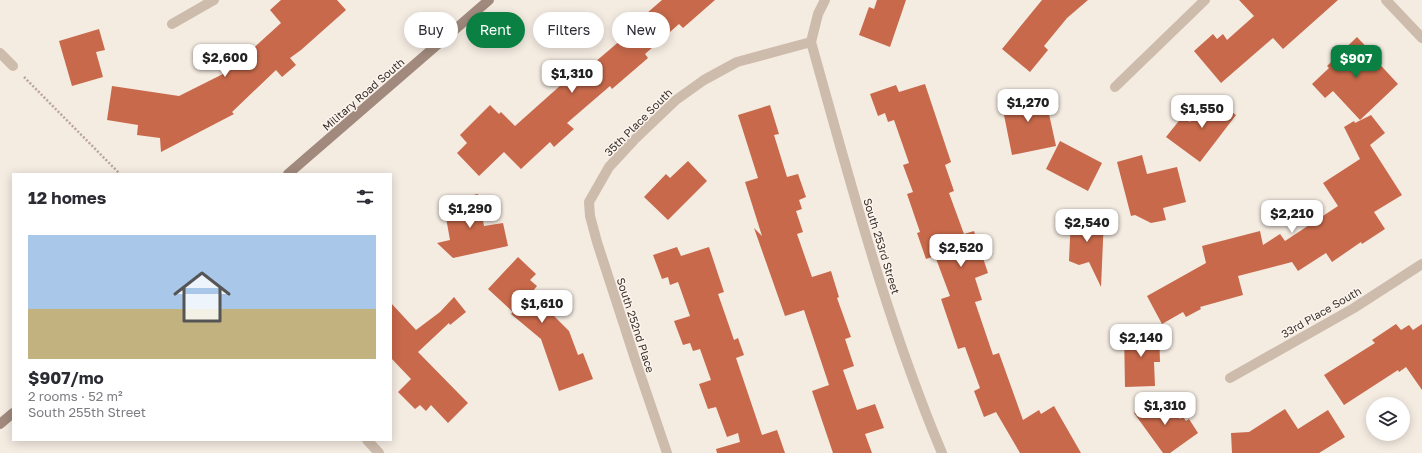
<!DOCTYPE html>
<html lang="en">
<head>
<meta charset="utf-8">
<style>
	body { margin:0; font-family:"Golos Text",sans-serif; background:#f2f2f3; color:#2b2b33; height:100vh; display:flex; flex-direction:column; font-size:15px; white-space:nowrap }
	* { box-sizing:border-box; margin:0 }
	p { font-size:13px; color:#7c7c81 }
	.icon { flex:none; width:22px; height:22px; fill:none; stroke:currentColor; stroke-width:2; stroke-linecap:round; stroke-linejoin:round }
	.map { position:relative; flex:1; overflow:hidden }
	.details { position:absolute; left:12px; top:173px; width:380px; height:268px; display:flex; flex-direction:column; background:#fff; border-radius:0px; box-shadow:0 2px 10px #0003 }
	.details>* { flex:none }
	.top-card { position:absolute; left:404px; top:12px; width:380px; height:36px; display:flex; gap:8px }
	.buttons { position:absolute; left:1366px; top:397px; display:grid; gap:8px }
	.buttons a { display:grid; place-items:center; width:44px; height:44px; border-radius:50%; background:#fff; box-shadow:0 2px 10px #0003; font-size:20px }
	.price { position:absolute; translate:-50% -34px; padding:0 9px; border-radius:8px; background:#fff; color:#222; font-size:13px; line-height:26px; filter:drop-shadow(0 1px 2px #0008) }
	.price::after { content:''; position:absolute; left:50%; top:24px; width:12px; height:9px; margin-left:-6px; background:inherit; clip-path:polygon(0 0,100% 0,50% 100%) }
	.price.on { background:#0b8043; color:#fff }
	ul { padding:0; list-style:none }
	li { display:grid; align-content:center; gap:8px; height:212px; padding:0 16px }
	li span { display:grid; place-items:center; height:124px; border-radius:0px; color:#555 }
	li>.icon { margin-inline-start:auto }
	span .icon { width:72px; height:72px; fill:#fffc; stroke-width:1 }
	li b { font-size:17px }
	h2 { display:flex; justify-content:space-between; align-items:center; height:48px; padding:0 16px; font-size:17px }
	.tag { padding:0 14px; border-radius:18px; background:#fff; box-shadow:0 2px 10px #0003; font-size:14px; line-height:36px }
	.tag.on { background:#0b8043; color:#fff }
	.map>svg:first-child { display:block }
	.building { fill:#c8694b }
	.lines { fill:none; stroke-linecap:round; stroke-linejoin:round }
	.path { stroke:#b9a596; stroke-width:2.5; stroke-dasharray:2 2; stroke-linecap:butt }
	.minor { stroke:#cdbbac; stroke-width:10 }
	.secondary { stroke:#a18a7d; stroke-width:10 }
	.labels { text-anchor:middle; dominant-baseline:central; stroke-width:3; stroke-linejoin:round; paint-order:stroke }
	.street-label { font-size:11px; fill:#3b302b; stroke:#fbf5ee }
</style>
</head>
<body>
<div class="map">
<svg width="1422" height="453" viewBox="0 0 1422 453">
	<rect width="100%" height="100%" fill="#f4ebe1"/>
	<!-- building -->
	<g class="building">
		<path d="M281,0H337L346,10L301,50L290,58L296,65L282,77L276,70L232,112L234,114L161,152L160,138L137,135L138,125L107,120L112,86L179,96L231,70L225,64L244,48L248,53L281,23L270,10Z"/>
		<path d="M662,0H715L683,28L679,24L645,54L648,58L612,89L610,86L567,123L574,129L554,147L550,142L521,169L504,152L479,176L457,153L467,143L460,135L490,105L499,114L501,112L515,126L571,76L574,80L642,22L639,20Z"/>
		<path d="M877,0H906L890,47L859,35L869,7L874,9Z"/>
		<path d="M1042,0H1088L1067,18L1044,46L1048,50L1030,72L1002,49Z"/>
		<path d="M1239,0H1338L1283,49L1273,38L1221,83L1194,51L1213,34L1217,39L1223,34L1227,40L1254,16Z"/>
		<path d="M99,29L105,50L96,52L103,77L72,86L59,41Z"/>
		<path d="M1357,37L1374,55L1373,57L1398,84L1360,120L1333,91L1325,98L1312,84L1329,68L1327,66Z"/>
		<path d="M925,84L951,162L945,165L954,191L949,193L964,234L974,231L988,273L975,278L982,300L975,302L993,355L999,353L1023,420L1039,410L1041,414L1054,406L1081,453H1020L996,412L984,417L974,391L980,388L965,347L958,349L941,299L950,296L935,256L926,259L917,233L920,232L907,194L913,192L903,165L909,163L894,120L888,122L885,113L878,116L870,94L896,85L899,92Z"/>
		<path d="M1044,91L1056,146L1012,155L1001,100Z"/>
		<path d="M1210,95L1236,115L1200,162L1166,137L1182,117L1190,122Z"/>
		<path d="M770,105L779,134L774,135L787,177L798,174L806,197L799,200L802,209L796,211L803,232L797,234L812,277L831,271L839,297L837,298L851,337L845,339L854,366L843,370L857,410L875,404L884,428L865,434L872,453H833L812,391L829,385L804,310L785,316L754,228L762,236L745,182L758,178L738,115Z"/>
		<path d="M1371,115L1385,133L1370,145L1402,195L1374,212L1385,229L1362,244L1361,242L1332,262L1326,253L1298,271L1292,262L1238,276L1243,295L1200,307L1201,309L1186,317L1183,312L1162,324L1147,296L1206,263L1202,246L1260,231L1263,245L1280,234L1285,241L1338,206L1323,183L1360,159L1344,127L1354,121L1355,123Z"/>
		<path d="M1060,141L1102,163L1088,191L1046,169Z"/>
		<path d="M1142,155L1147,174L1177,167L1186,202L1163,208L1166,220L1151,223L1135,215L1131,216L1117,162Z"/>
		<path d="M688,161L707,181L668,220L644,197L666,174L670,178Z"/>
		<path d="M478,194L484,226L503,223L508,246L453,258L437,243L450,240L443,201Z"/>
		<path d="M1071,217L1104,218L1101,287L1089,262L1079,265L1069,261Z"/>
		<path d="M677,247L681,256L709,247L724,292L718,294L734,340L738,338L744,355L736,358L762,435L777,430L785,453H717L716,449L740,442L738,433L727,437L716,407L708,409L699,384L711,380L700,349L693,351L690,343L683,345L674,321L690,316L678,282L670,285L668,277L662,279L653,255Z"/>
		<path d="M518,257L536,274L530,280L537,286L533,291L549,306L547,309L569,331L578,355L583,353L593,379L559,391L541,339L511,314L513,312L488,289Z"/>
		<path d="M454,297L466,312L450,325L449,323L418,352L468,403L448,423L431,405L426,411L420,405L415,409L398,392L411,379L391,358V303L416,330L440,312Z"/>
		<path d="M1396,324L1401,330L1409,325L1413,330L1422,324V390L1406,367L1399,372L1398,370L1344,405L1324,375L1375,343L1372,340Z"/>
		<path d="M1124,331H1159L1160,362H1154L1155,386L1125,387Z"/>
		<path d="M1157,397L1171,416L1176,412L1180,419L1183,417L1186,421L1189,419L1198,433L1170,453H1163L1134,413Z"/>
		<path d="M1285,409L1298,429L1328,410L1345,437L1319,453H1232L1231,433L1249,432Z"/>
	</g>
	<g class="lines">
		<!-- path -->
		<path class="path" d="M24,77L120,174"/>
		<!-- minor -->
		<g class="minor">
			<path d="M1386,0L1422,38"/>
			<path d="M172,24L214,0"/>
			<path d="M811,42C850,180 886,320 942,453"/>
			<path d="M811,42L818,14L825,0"/>
			<path d="M0,53L13,66"/>
			<path d="M1115,87L1205,0"/>
			<path d="M1230,378L1354,308L1422,264"/>
			<path d="M367,440L379,453"/>
			<path d="M667,453L635,359L597,242L590,216L589,202L609,167L634,140L676,100L704,80L737,62L811,42"/>
		</g>
		<!-- secondary -->
		<g class="secondary">
			<path d="M288,174L489,0"/>
			<path d="M0,424L13,413"/>
		</g>
	</g>
	<g class="labels">
		<!-- street labels -->
		<g class="street-label">
			<text transform="translate(363 94) rotate(-41)">Military Road South</text>
			<text transform="translate(638 122) rotate(-45)">35th Place South</text>
			<text transform="translate(882 246) rotate(73)">South 253rd Street</text>
			<text transform="translate(1321 312) rotate(-30)">33rd Place South</text>
			<text transform="translate(636 325) rotate(72)">South 252nd Place</text>
		</g>
	</g>
</svg>
<div class="buttons">
<a><svg class="icon" aria-label="layers" viewBox="0 0 24 24"><path d="M12 4l9 5-9 5-9-5zM3 14l9 5 9-5"/></svg></a>
</div>
<b class="price" style="left:225px;top:78px">$2,600</b>
<b class="price on" style="left:1356px;top:79px">$907</b>
<b class="price" style="left:572px;top:94px">$1,310</b>
<b class="price" style="left:1028px;top:123px">$1,270</b>
<b class="price" style="left:1202px;top:129px">$1,550</b>
<b class="price" style="left:470px;top:229px">$1,290</b>
<b class="price" style="left:1292px;top:234px">$2,210</b>
<b class="price" style="left:1087px;top:243px">$2,540</b>
<b class="price" style="left:961px;top:268px">$2,520</b>
<b class="price" style="left:542px;top:324px">$1,610</b>
<b class="price" style="left:1141px;top:358px">$2,140</b>
<b class="price" style="left:1165px;top:426px">$1,310</b>
<div class="top-card">
<a class="tag">Buy</a>
<a class="tag on">Rent</a>
<a class="tag">Filters</a>
<a class="tag">New</a>
</div>
<section class="details">
<h2>12 homes<svg class="icon" aria-label="filters" viewBox="0 0 24 24"><path d="M4 7h16M4 17h16"/><circle cx="9" cy="7" r="2"/><circle cx="15" cy="17" r="2"/></svg></h2>
<ul>
<li><span style="background:linear-gradient(#a9c7e8 60%,#c2b280 0)"><svg class="icon" aria-label="home" viewBox="0 0 24 24"><path d="M3 11l9-7 9 7M6 9v11h12V9"/></svg></span><div><b>$907/mo</b><p>2 rooms · 52 m²</p><p>South 255th Street</p></div></li>
</ul>
</section>
</div>
</body>
</html>
